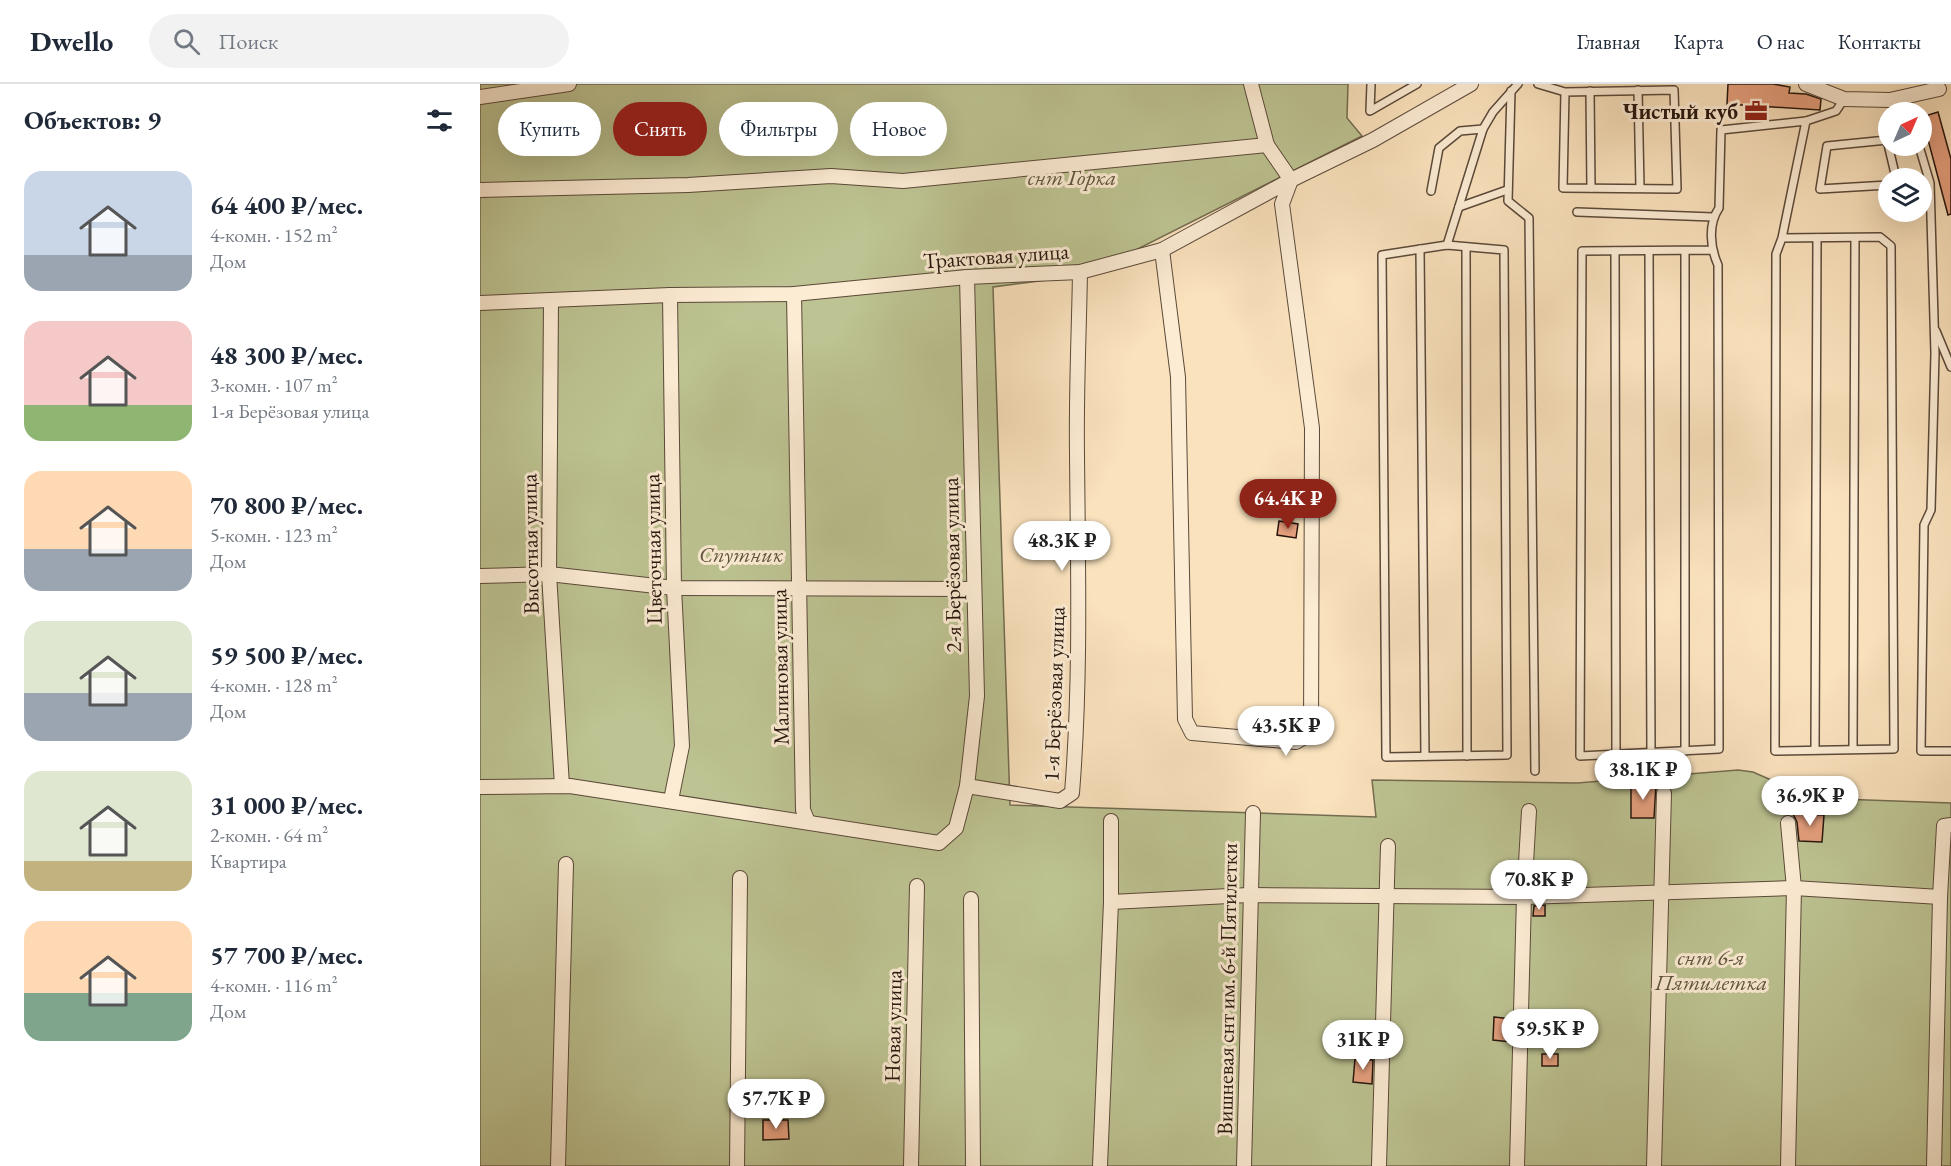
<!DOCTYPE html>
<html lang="ru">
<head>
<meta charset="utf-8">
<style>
	body { margin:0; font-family:"EB Garamond",serif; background:#f2f2f3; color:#1f2937; height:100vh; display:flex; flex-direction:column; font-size:22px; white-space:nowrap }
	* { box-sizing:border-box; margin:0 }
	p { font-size:20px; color:#747a83 }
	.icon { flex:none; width:33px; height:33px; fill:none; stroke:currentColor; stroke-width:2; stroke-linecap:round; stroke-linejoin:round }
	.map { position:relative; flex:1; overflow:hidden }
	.details { display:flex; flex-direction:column; background:#fff; width:480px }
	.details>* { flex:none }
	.banner { position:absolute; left:18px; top:18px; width:570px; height:54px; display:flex; gap:12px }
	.needle { width:39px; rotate:44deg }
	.fabs { position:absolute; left:1398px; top:18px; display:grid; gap:12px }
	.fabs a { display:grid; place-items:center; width:54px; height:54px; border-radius:50%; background:#fff; box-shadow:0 6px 24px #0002; font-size:30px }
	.price { position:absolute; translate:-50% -51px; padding:0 14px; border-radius:21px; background:#fff; color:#222; font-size:20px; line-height:39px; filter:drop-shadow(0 2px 3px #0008) }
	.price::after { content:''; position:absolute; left:50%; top:36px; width:18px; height:14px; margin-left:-9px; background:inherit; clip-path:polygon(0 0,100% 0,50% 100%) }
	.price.active { background:#8f2418; color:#fff }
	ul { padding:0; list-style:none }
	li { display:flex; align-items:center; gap:18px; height:150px; padding:0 24px }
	li span { display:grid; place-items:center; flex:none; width:168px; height:120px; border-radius:18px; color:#555 }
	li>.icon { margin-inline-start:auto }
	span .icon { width:72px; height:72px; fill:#fffc; stroke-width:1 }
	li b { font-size:26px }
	h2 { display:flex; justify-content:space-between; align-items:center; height:72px; padding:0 24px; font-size:26px }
	.tag { padding:0 21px; border-radius:27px; background:#fff; box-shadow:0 6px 24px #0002; font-size:21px; line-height:54px }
	.tag.active { background:#8f2418; color:#fff }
	header { display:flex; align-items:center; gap:36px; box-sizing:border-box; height:84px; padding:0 30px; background:#fff; border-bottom:2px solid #e0e1e3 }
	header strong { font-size:28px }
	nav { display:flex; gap:33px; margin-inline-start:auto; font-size:21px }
	.search { width:420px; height:54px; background:#f2f2f3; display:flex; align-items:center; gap:15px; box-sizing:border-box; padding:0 21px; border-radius:33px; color:#747a83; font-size:22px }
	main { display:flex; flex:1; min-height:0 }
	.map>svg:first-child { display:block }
	.green { fill:#bdc392; stroke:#726c50; stroke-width:1.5 }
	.building { fill:#e6a07e; stroke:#26160e; stroke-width:1.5 }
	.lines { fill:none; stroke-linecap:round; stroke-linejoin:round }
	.service-casing { stroke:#5b493a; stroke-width:10 }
	.minor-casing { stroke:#5b493a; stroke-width:16 }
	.service { stroke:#fcecd4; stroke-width:7 }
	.minor { stroke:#fcecd4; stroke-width:14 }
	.labels { text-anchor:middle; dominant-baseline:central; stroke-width:6; stroke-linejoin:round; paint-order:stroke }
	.poi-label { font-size:22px; font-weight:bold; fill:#26160e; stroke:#fcecd4; text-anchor:end }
	.park-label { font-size:22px; font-style:italic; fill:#5b533c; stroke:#fcecd4 }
	.street-label { font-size:22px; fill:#26160e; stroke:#fcecd4 }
</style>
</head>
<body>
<header>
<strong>Dwello</strong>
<div class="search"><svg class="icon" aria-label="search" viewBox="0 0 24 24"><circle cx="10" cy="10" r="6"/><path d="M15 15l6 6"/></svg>Поиск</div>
<nav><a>Главная</a><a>Карта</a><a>О нас</a><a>Контакты</a></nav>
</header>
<main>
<section class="details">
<h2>Объектов: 9<svg class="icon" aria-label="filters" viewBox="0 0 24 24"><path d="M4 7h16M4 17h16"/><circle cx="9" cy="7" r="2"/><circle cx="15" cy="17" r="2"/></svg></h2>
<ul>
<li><span style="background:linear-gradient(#c9d6e8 70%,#9aa5b1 0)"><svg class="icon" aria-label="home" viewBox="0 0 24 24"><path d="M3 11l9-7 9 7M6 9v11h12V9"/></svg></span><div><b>64 400 ₽/мес.</b><p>4-комн. · 152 m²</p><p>Дом</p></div></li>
<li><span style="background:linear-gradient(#f6c9c9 70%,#8fb573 0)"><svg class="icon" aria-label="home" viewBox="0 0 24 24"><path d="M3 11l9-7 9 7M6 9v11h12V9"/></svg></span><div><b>48 300 ₽/мес.</b><p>3-комн. · 107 m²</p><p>1-я Берёзовая улица</p></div></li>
<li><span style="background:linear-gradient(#ffd9b3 65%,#9aa5b1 0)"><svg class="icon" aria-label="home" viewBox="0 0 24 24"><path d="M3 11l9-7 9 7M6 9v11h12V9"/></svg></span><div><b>70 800 ₽/мес.</b><p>5-комн. · 123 m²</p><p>Дом</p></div></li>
<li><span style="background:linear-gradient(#dfe7d0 60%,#9aa5b1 0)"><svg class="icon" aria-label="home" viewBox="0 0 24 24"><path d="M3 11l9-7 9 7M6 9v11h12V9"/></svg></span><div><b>59 500 ₽/мес.</b><p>4-комн. · 128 m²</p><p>Дом</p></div></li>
<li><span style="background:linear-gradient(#dfe7d0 75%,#c2b280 0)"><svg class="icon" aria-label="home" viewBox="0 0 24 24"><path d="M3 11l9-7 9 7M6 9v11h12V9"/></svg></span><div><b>31 000 ₽/мес.</b><p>2-комн. · 64 m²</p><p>Квартира</p></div></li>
<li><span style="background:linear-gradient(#ffd9b3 60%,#7fa58c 0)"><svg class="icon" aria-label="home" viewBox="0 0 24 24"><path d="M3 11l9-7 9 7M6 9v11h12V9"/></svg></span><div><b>57 700 ₽/мес.</b><p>4-комн. · 116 m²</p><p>Дом</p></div></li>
</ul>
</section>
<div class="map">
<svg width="1471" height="1082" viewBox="0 0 1471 1082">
	<rect width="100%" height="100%" fill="#fae2bd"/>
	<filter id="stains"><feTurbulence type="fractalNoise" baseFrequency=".00333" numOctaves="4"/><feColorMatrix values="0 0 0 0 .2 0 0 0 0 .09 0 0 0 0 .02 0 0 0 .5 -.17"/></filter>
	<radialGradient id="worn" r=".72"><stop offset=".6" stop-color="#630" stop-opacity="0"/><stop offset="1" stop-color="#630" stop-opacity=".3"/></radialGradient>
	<!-- green -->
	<path class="green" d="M0,0H868L867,34L882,52L606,191L513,203L530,721L896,733L892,696L1097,699L1258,686L1273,688L1332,714L1471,719V1082H0Z"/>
	<!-- building -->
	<g class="building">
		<path d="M1248,0H1293L1310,3L1309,9L1326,10L1341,15L1340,26L1247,20Z"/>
		<path d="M1458,28L1471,75V130L1468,131L1442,33Z"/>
		<path d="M799,437L818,440L816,454L797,451Z"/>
		<path d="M1176,700L1174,734H1151V701Z"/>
		<path d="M1313,730L1344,731L1342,758L1319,757L1317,738Z"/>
		<path d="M1065,821V832H1053L1054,822Z"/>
		<path d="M1014,933L1032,935L1031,958L1013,956Z"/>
		<rect x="1062" y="970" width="16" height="12"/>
		<path d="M875,975L893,976L892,1000L873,998Z"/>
		<path d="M283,1036H308L309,1055L283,1056Z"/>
	</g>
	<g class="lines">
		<!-- service casing -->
		<g class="service-casing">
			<g id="service">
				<path d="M891,0L890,27L937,0"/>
				<path d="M1058,0L1085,8L1194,6L1197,105L1083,104L1085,8"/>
				<path d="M1158,6L1160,104"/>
				<path d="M1031,7L1028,117L1049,134L1055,687"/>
				<path d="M1110,7L1111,104"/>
				<path d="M1423,13L1428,28"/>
				<path d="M1439,62L1450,99L1455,269L1451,426L1444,441L1441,667H1471"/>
				<path d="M1408,101L1340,105L1347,62L1407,56L1416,94"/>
				<path d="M951,107L959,64L980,47L1003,45"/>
				<path d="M979,123L1027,106"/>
				<path d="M1097,128L1233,133"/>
				<path d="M1302,154L1400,153L1411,162L1414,665L1295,667L1296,170L1302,154L1326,37L1356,27L1364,15"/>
				<path d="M967,161L1024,166L1027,671L906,673L902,171Z"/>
				<path d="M967,161L1003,45L1013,28L1038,0"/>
				<path d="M986,163L987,672"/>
				<path d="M940,165L945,672"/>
				<path d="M1232,166L1102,167L1100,672L1239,665L1238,181C1230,163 1228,140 1239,124L1241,46L1326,37"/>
				<path d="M1135,167L1136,670"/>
				<path d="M1169,167L1171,668"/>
				<path d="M1205,167V667"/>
				<path d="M1456,247L1471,283"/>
				<path d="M1373,665L1375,154"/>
				<path d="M1335,666L1337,154"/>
			</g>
		</g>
		<!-- minor casing -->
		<g class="minor-casing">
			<g id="minor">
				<path d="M771,0L787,61L811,96"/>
				<path d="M1326,0L1364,15L1410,16L1459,5"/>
				<path d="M0,13L89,0"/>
				<path d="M0,106L208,101L351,92L423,97L787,61"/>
				<path d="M682,166L698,293L705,635L712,649L816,658L831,649L832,344L802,120L811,96"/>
				<path d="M314,210L323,726L328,738"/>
				<path d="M190,211L194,504L202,662L191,716"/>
				<path d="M71,217L69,490L82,702"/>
				<path d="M0,219L190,211L314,210L487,193L600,188L682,166L811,96L893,56L991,0"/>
				<path d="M0,492L69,490L194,504L493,505"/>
				<path d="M487,702L580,717L592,709C601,596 598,484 597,371C596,310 599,249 600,188"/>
				<path d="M0,703L90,702L459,759L476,744L487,702L497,612L487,193"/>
				<path d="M491,815L493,1082"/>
				<path d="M631,818L769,811L1044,813L1314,804L1460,813"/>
				<path d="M78,1082L86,780"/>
				<path d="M257,1082L260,794"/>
				<path d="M431,1082L437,802"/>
				<path d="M620,1082L631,818V737"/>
				<path d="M764,1082L773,729"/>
				<path d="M899,1082L908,762"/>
				<path d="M1037,1082L1044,813L1049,727"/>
				<path d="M1174,1082L1184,709"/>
				<path d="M1308,1082L1314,804L1308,739"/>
				<path d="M1454,1082L1460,813L1464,742L1471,741"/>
			</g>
		</g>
		<!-- service -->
		<use href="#service" class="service"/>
		<!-- minor -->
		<use href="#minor" class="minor"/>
	</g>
	<!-- icons -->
	<defs>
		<g id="office-bare" transform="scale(1.8)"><path d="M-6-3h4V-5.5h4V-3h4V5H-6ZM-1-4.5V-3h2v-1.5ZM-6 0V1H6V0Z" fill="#8f2418" stroke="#fcecd4" stroke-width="2.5" paint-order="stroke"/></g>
	</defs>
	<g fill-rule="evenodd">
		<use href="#office-bare" x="1276" y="27"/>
	</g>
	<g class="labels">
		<!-- poi labels -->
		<g class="poi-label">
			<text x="1258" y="27">Чистый куб</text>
		</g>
		<!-- park labels -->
		<g class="park-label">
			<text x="592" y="93">снт Горка</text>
			<text x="261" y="470">Спутник</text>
			<text x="1231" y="873">снт 6-я<tspan x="1231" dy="25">Пятилетка</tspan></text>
		</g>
		<!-- street labels -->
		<g class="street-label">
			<text transform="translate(516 172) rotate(-4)">Трактовая улица</text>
			<text transform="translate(50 460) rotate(-91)">Высотная улица</text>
			<text transform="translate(173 465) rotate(-91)">Цветочная улица</text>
			<text transform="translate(472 481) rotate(-91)">2-я Берёзовая улица</text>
			<text transform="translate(300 583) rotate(-91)">Малиновая улица</text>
			<text transform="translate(574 610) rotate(-88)">1-я Берёзовая улица</text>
			<text transform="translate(747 905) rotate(-89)">Вишневая снт им. 6-й Пятилетки</text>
			<text transform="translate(413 942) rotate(-89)">Новая улица</text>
		</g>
	</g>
	<rect width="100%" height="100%" filter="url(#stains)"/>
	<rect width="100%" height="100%" fill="url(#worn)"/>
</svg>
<div class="fabs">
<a><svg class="needle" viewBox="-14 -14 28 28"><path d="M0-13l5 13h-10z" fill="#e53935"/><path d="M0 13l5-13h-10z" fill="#747a83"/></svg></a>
<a><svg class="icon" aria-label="layers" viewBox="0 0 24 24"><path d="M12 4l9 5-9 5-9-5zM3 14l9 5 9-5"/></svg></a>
</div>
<b class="price active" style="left:808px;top:446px">64.4K ₽</b>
<b class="price" style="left:582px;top:488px">48.3K ₽</b>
<b class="price" style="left:806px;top:673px">43.5K ₽</b>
<b class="price" style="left:1163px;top:717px">38.1K ₽</b>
<b class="price" style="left:1330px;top:743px">36.9K ₽</b>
<b class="price" style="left:1059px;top:827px">70.8K ₽</b>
<b class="price" style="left:1070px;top:976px">59.5K ₽</b>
<b class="price" style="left:883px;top:987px">31K ₽</b>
<b class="price" style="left:296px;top:1046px">57.7K ₽</b>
<div class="banner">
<a class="tag">Купить</a>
<a class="tag active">Снять</a>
<a class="tag">Фильтры</a>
<a class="tag">Новое</a>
</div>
</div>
</main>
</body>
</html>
